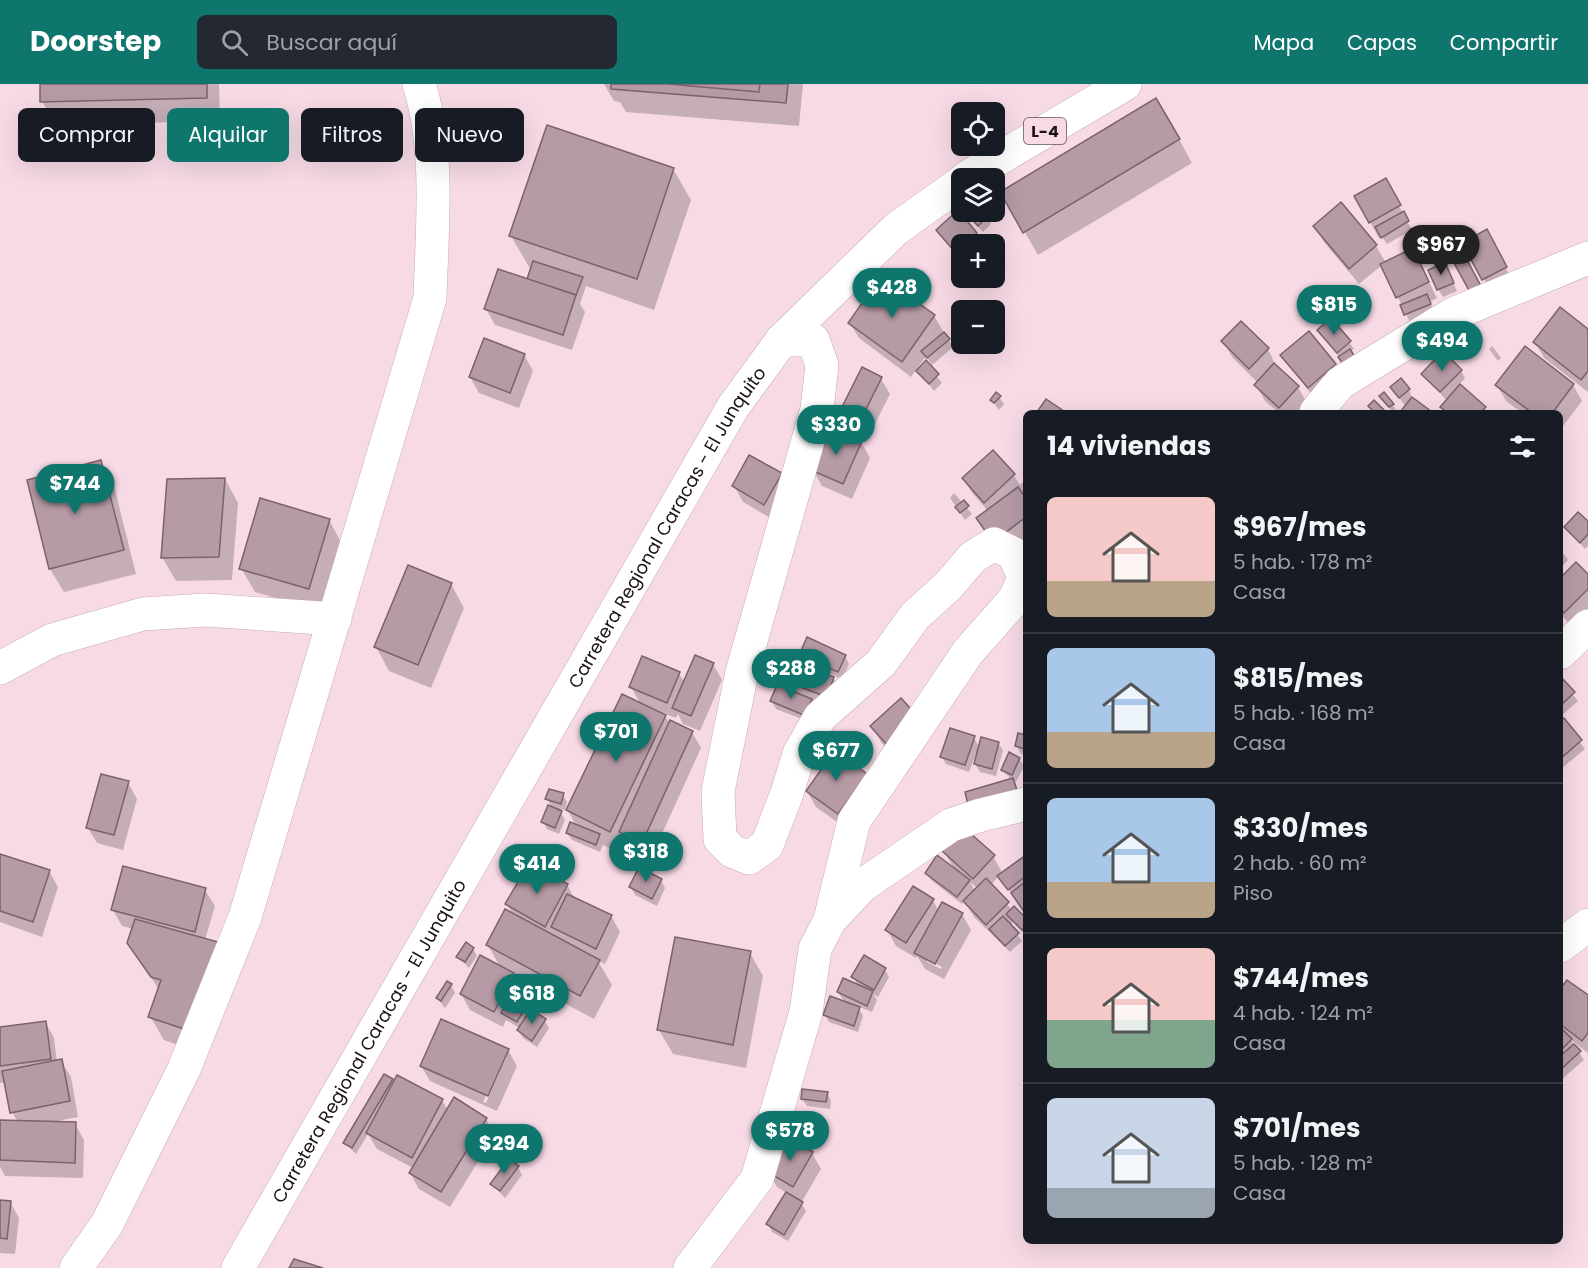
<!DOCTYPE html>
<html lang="es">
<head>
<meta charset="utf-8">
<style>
	body { margin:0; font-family:Poppins,sans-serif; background:#242831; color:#f1f3f6; height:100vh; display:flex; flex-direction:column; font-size:22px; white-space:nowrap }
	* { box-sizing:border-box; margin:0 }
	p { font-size:20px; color:#9ea1a6 }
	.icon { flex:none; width:33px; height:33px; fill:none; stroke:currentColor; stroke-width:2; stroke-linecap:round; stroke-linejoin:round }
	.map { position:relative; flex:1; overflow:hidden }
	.panel { position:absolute; left:1023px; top:326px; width:540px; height:834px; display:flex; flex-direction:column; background:#171b24; border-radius:9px; box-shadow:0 6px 24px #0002 }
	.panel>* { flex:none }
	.hud { position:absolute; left:18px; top:24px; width:570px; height:54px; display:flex; gap:12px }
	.buttons { position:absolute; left:951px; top:18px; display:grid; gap:12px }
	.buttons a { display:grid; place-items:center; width:54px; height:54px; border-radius:9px; background:#171b24; box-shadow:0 6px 24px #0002; font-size:30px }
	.price { position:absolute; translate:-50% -51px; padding:0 14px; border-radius:21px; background:#0f766e; color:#fff; font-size:20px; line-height:39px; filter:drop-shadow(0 2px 3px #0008) }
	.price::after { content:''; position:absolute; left:50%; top:36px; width:18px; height:14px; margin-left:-9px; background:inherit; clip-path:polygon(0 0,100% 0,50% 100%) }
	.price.selected { background:#222; color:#fff }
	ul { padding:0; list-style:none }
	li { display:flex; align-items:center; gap:18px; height:150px; padding:0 24px }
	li+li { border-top:2px solid #363941 }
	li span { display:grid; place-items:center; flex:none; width:168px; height:120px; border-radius:9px; color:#555 }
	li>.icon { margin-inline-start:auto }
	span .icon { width:72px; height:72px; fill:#fffc; stroke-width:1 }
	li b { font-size:26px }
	h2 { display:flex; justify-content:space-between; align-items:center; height:72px; padding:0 24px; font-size:26px }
	.tag { padding:0 21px; border-radius:9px; background:#171b24; box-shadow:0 6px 24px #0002; font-size:21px; line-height:54px }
	.tag.selected { background:#0f766e; color:#fff }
	header { display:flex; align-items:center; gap:36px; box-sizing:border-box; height:84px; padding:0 30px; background:#0f766e; color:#fff }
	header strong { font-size:28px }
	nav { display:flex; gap:33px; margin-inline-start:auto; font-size:21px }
	.search { width:420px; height:54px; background:#242831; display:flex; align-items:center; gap:15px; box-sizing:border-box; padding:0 21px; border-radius:9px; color:#9ea1a6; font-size:22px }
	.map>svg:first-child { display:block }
	.shadow { fill:#0003; fill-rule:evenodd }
	.building { fill:#b69ba6; stroke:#7b626d; stroke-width:1.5 }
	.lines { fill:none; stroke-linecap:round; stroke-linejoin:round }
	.street-casing { stroke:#c7abb6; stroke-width:34 }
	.primary-casing { stroke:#c7abb6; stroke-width:34 }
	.street { stroke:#fff; stroke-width:33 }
	.primary { stroke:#fff; stroke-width:33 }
	.labels { text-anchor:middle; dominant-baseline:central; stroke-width:4.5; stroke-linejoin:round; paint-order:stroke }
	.shield { fill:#f7dae6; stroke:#5e4f55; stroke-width:1.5 }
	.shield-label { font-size:16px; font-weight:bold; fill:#1d1317 }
	.street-label { font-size:18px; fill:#1d1317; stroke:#f7dae6 }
</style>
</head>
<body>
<header>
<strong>Doorstep</strong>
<div class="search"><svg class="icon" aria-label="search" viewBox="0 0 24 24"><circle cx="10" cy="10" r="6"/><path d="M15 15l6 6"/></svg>Buscar aquí</div>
<nav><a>Mapa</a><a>Capas</a><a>Compartir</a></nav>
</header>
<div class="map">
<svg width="1588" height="1184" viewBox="0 0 1588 1184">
	<rect width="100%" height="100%" fill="#f7dae6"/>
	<!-- shadow -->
	<g class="shadow">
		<path d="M42,0H219L220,37L56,41L42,17Z"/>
		<path d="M604,0H803L799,42L626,28L620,18L614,17Z"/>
		<path d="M1179,55L1192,79L1038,171L1002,109Z"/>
		<path d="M673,85L691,116L654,226L586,202L580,220L585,228L572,266L495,241L486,225L528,197L532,184L529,183L511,152Z"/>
		<path d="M1385,96L1412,146L1387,160L1382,153L1379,154L1356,113Z"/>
		<path d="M1341,120L1376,162L1386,179L1413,166L1437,214L1430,218L1434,228L1410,238L1382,181L1359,200L1324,158L1315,142Z"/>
		<path d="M970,128H982L991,140L983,148L972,137L968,129Z"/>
		<path d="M976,149L980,157L976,160H962L960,174L942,153Z"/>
		<path d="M1464,159L1495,163L1514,200L1493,211Z"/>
		<path d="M1445,180L1457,207L1443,213L1438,205Z"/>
		<path d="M934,232L953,263L932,281L926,272L911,293L859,254L850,239Z"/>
		<path d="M1588,247V308L1544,274L1535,258Z"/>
		<path d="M1309,249L1344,297L1318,319L1282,271Z"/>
		<path d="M1324,254L1349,258L1354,265L1339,273Z"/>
		<path d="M1223,257L1268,265L1276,282L1298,303L1307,319L1299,328H1278L1265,317L1256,301L1258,299L1232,273Z"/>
		<path d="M1492,262L1501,274L1498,277L1489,265Z"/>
		<path d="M1525,264L1573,301L1582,317L1560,346V328H1521L1506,317L1497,301Z"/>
		<path d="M524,271L533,287L519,324L479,309L470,293Z"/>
		<path d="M926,279L942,299L934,307L918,287Z"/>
		<path d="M1461,287L1465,294L1459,301L1487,328H1445L1442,323L1447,317L1423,290Z"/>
		<path d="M881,295L890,310L866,358L848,348L838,333Z"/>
		<path d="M1392,304L1409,305L1412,314L1430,328H1401L1406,323Z"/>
		<path d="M1384,310L1393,321L1397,328H1393L1385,320L1381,312Z"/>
		<path d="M999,313L1004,320L999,326L992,316Z"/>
		<path d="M861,358L870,374L852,415L822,402L813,386Z"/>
		<path d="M100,378L114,402L136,490L64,508L50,485Z"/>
		<path d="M781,390L790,406L774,436L743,418L734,402Z"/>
		<path d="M1014,391L1020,401L1026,395V408L1025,405L1021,409L1026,416V456L1003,473L978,434L988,427L973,410L963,395Z"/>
		<path d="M225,395L238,419L232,496L176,497L162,473Z"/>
		<path d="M954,409L972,430L965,436L950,414Z"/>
		<path d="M329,436L342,460L323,528L255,508L241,484Z"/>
		<path d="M1588,440V462L1585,465L1566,443Z"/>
		<path d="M1560,465L1568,476L1560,485Z"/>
		<path d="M1588,492V548L1574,544L1560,530V496Z"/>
		<path d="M451,500L464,524L431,604L389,587L376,563Z"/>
		<path d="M800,571L845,572L849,580L842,595L805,579Z"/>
		<path d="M713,580L722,596L700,647L683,640L678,630L676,634L663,629L670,640L692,648L701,664L651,774L628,761L624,771L603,761L600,768L572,756L567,749L576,742L568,726L641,621L631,603L679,590L685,599Z"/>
		<path d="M778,594H833L843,610L810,638L776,625L772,617L785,606Z"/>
		<path d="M1560,595L1578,617L1560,633Z"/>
		<path d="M901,616L899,678L881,658L872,643Z"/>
		<path d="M1563,636L1585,665L1561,685L1560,639Z"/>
		<path d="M1019,651L1026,652V671L1021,670L1017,662Z"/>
		<path d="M974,654L980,664L998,659L1003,666L996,692L980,688L975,680L978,670H976L969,688L946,680L942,673Z"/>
		<path d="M1019,675L1024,682L1016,698L1013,696L1020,714L1012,696L1002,686Z"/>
		<path d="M128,699L137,715L123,766L97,759L88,744Z"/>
		<path d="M807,707H875L847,745L816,723Z"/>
		<path d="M563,711L567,718L565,726L559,725L565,736L559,750L547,745L543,738L553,725L547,715Z"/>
		<path d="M943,766L993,772L1003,790L1026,773V830L999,792L991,801L1012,826L1026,836V852L1013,838L1010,842L1022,857L1010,868L974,833L964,816L962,820L931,796L927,789L955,786ZM970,798L977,804L975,807Z"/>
		<path d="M0,771L49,787L58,803L42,853L0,838Z"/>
		<path d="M532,777L559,778L563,786L558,796L567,801L575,815L611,832L620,848L605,880L598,877L612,901L594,935L514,892L522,905L532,911L536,918L531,927L545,937L549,944L537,963L523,954L518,946L520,944L506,936L503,943L470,926L461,910L500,883L488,861L513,831L507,820L537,785Z"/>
		<path d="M661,796L665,804L657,822L635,811L631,803Z"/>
		<path d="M205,806L215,822L205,856L200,969L164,956L150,932L159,906L129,858L134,845L122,842L113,826Z"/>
		<path d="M933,817L939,827L943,820L962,830L971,846L944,895L925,885L917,872L916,874L896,862L887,846ZM927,875L942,883L941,885L927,878Z"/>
		<path d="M473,865L477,872L469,884L458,873Z"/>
		<path d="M750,869L763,892L746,984L673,970L659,946Z"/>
		<path d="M885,886L889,893L878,913L873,910L877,916L872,928L857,922L863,932L858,948L829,938L825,931L845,919L838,908L859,903L853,893Z"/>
		<path d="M451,901L455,909L445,924L437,914Z"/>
		<path d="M1560,908L1588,913V969L1571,956L1584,976L1562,995L1560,992L1562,972Z"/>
		<path d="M45,938L54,954L57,978L61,977L71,993L78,1033L52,1038L75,1040L84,1056L83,1094L5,1092L0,1083V1038H18L12,1028L6,998L0,999V945Z"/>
		<path d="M508,966L517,982L497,1027L430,997L421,982ZM503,974H506L486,1019L483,1018Z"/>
		<path d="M391,996L394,1000L442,1016L448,1027L486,1035L495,1050L450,1123L419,1105L410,1089L413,1084L377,1065L368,1050L356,1070L345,1059Z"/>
		<path d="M827,1009L831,1017L830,1025L807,1022L802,1015Z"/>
		<path d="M812,1069L821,1085L801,1119L806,1127L788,1157L772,1148L768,1140L787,1109L777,1103L768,1087Z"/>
		<path d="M518,1083L522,1091L505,1114L492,1100Z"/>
		<path d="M0,1117L10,1118L19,1134L15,1170L0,1169Z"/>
	</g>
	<!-- building -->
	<g class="building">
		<path d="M40,0H207V14L40,18Z"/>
		<path d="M611,0H788L786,19L611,5Z"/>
		<path d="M668,0H760L759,8Z"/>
		<path d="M1156,14L1180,55L1023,149L1000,108Z"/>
		<path d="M547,41L674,84L637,195L509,152Z"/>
		<path d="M1386,94L1401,121L1369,139L1354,112Z"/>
		<path d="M1341,118L1377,161L1349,185L1313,142Z"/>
		<path d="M958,126L977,149L955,168L936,146Z"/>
		<path d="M1404,127L1409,137L1381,154L1375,143Z"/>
		<path d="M968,128H984L988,132L978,142L966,129Z"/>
		<path d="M1487,145L1507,183L1482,196L1462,159Z"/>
		<path d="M1459,161L1482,204L1471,210L1448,168Z"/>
		<path d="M1413,164L1429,198L1396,214L1380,180Z"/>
		<path d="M533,177L583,193L576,211L527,195Z"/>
		<path d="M1445,178L1454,199L1437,206L1428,186Z"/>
		<path d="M498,185L576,211L563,251L484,225Z"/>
		<path d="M881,192L935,231L902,278L848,239Z"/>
		<path d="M1427,210L1431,220L1404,231L1400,221Z"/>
		<path d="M1560,223L1588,245V287L1581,296L1533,258Z"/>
		<path d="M1331,234L1351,257L1337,269L1317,246Z"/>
		<path d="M1241,237L1269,264L1249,285L1221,257Z"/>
		<path d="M1309,247L1336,280L1308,304L1280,271Z"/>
		<path d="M944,248L950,255L927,274L921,267Z"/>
		<path d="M484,254L525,270L510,309L469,293Z"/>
		<path d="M1525,262L1574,300L1553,328H1531L1495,301Z"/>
		<path d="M1350,265L1355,273L1343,280L1338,273Z"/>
		<path d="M1443,267L1462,286L1440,308L1421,290Z"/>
		<path d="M926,276L939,290L929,300L916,287Z"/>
		<path d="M1274,279L1299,302L1279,324L1254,301Z"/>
		<path d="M862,283L882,293L857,343L837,333Z"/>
		<path d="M1401,294L1410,305L1399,314L1390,303Z"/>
		<path d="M1460,300L1486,323L1481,328H1447L1440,323Z"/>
		<path d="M996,308L1001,312L994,319L990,316Z"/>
		<path d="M1384,308L1394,320L1389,323L1379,312Z"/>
		<path d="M1412,313L1432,328H1400Z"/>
		<path d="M1046,315L1064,327L1063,328H1037Z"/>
		<path d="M1374,316L1386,328H1374L1368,322Z"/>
		<path d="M830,343L862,357L843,400L811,386Z"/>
		<path d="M993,366L1015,390L984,419L962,394Z"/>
		<path d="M749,371L782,389L764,421L732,402Z"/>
		<path d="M101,376L124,466L49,485L27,396Z"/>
		<path d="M225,394L219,473L161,474L167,395Z"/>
		<path d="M1018,403L1026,414V433L993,458L976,434Z"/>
		<path d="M260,414L330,435L309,505L239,485Z"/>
		<path d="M964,416L969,422L960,429L955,423Z"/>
		<path d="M1578,428L1588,437V450L1580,459L1564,443Z"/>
		<path d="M1576,478L1588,490V505L1564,529L1560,525V494Z"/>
		<path d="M408,481L452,499L418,581L374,563Z"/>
		<path d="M807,553L846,571L838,588L799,571Z"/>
		<path d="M695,571L714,579L691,632L672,624Z"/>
		<path d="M642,572L680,588L667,619L629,603Z"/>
		<path d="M784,574L834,593L827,613L776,594Z"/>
		<path d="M1560,592L1575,608L1560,622Z"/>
		<path d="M777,601L812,615L806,632L770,617Z"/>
		<path d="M622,610L666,631L610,748L566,726Z"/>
		<path d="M901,614L920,635L889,663L870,642Z"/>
		<path d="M1564,634L1582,656L1560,675V637Z"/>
		<path d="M670,636L693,647L642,759L619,748Z"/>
		<path d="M950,644L975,652L965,681L940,673Z"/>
		<path d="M1018,649L1026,651L1025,665L1015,662Z"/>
		<path d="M981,653L999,658L992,685L974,680Z"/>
		<path d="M835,666L867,690L838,730L806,707Z"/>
		<path d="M1009,668L1020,674L1012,691L1001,686Z"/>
		<path d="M101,690L129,697L114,751L86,744Z"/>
		<path d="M1013,694L1017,706L968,721L965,708Z"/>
		<path d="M549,705L564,709L561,720L545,715Z"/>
		<path d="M548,721L562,727L555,744L541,738Z"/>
		<path d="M570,738L600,750L596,761L566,749Z"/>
		<path d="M962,742L995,771L973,795L941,766Z"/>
		<path d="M536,765L560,777L554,788L531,777Z"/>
		<path d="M0,770L50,786L33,838L0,827Z"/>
		<path d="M937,771L970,796L957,813L925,789Z"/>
		<path d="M1026,771V792L1008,806L997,792Z"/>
		<path d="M529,779L568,800L545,843L505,820Z"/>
		<path d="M123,782L206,804L195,848L111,826Z"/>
		<path d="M639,783L662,795L652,815L629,803Z"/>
		<path d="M986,794L1009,818L986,841L963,817Z"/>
		<path d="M1026,797V828L1025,829L1011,809Z"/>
		<path d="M913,802L934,815L906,859L885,846Z"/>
		<path d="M567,810L612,831L596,865L551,843Z"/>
		<path d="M942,818L963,829L935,880L914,869Z"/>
		<path d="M1014,822L1026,834V842L1022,846L1006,830Z"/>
		<path d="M505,825L600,876L580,912L486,861Z"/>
		<path d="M1003,832L1019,849L1005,862L989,845Z"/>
		<path d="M135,835L218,858L187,946L148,933L161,896L151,893L127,859Z"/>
		<path d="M675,853L751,867L733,961L657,946Z"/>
		<path d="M466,858L474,864L465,878L456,873Z"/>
		<path d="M480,871L514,889L494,928L460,910Z"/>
		<path d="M864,871L886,884L874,906L851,893Z"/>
		<path d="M843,894L873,907L867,922L837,908Z"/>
		<path d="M1567,896L1588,911V949L1582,957L1560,940V905Z"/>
		<path d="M447,897L452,900L441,917L436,914Z"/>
		<path d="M517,901L533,910L517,938L501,929Z"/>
		<path d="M830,912L860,923L854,942L823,931Z"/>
		<path d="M531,925L546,935L532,957L517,946Z"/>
		<path d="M441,935L509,965L488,1012L420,982Z"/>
		<path d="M46,937L51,975L0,982V943Z"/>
		<path d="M1561,944L1572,955L1560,967V945Z"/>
		<path d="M1574,960L1581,967L1560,986V972Z"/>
		<path d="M62,975L70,1017L10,1029L2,987Z"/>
		<path d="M384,990L393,995L352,1064L343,1059Z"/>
		<path d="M397,991L443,1015L412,1074L366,1049Z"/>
		<path d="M802,1005L828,1008L826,1018L801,1015Z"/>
		<path d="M454,1013L487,1034L441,1108L409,1089Z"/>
		<path d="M0,1036L76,1038L75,1079L0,1076Z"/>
		<path d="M787,1053L813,1068L793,1103L766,1087Z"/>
		<path d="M509,1075L519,1082L500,1107L490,1100Z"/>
		<path d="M786,1108L803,1118L784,1151L766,1140Z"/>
		<path d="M0,1116L11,1117L7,1155L0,1154Z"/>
		<path d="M294,1175L323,1184H289Z"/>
	</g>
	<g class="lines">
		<!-- street casing -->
		<g class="street-casing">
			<g id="street">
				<path d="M1316,328L1340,299L1453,230L1588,174"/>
				<path d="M1560,569L1588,542"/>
				<path d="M0,584L52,556L143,530L206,526L335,535"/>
				<path d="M831,835L863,801L951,741L981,731L1026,720"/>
				<path d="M1560,862L1588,841"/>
				<path d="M76,1184L107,1140L184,985L245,833L430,214C432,146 440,66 419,0"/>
				<path d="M690,1184L757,1095L806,928L815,865L830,836L854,737L968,568L1014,516L1024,494L1014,470L994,460L973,473L948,502L915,532L881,579L820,633L799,670L787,709L767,761L749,774L732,767L720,755L718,707L742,588L817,325L822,281L813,256H782"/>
			</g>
		</g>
		<!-- primary casing -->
		<g class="primary-casing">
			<g id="primary">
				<path d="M966,94L1125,0"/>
				<path id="s1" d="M238,1184L733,323L782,256L896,145L962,98"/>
			</g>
		</g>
		<!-- street -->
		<use href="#street" class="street"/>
		<!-- primary -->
		<use href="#primary" class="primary"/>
	</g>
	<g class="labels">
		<!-- shield labels -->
		<rect class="shield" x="1024" y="34" width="42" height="26" rx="4.5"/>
		<g class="shield-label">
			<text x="1045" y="47">L-4</text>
		</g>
		<!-- street labels -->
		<g class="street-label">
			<text stroke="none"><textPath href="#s1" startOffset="856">Carretera Regional Caracas - El Junquito</textPath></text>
			<text stroke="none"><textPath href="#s1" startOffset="262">Carretera Regional Caracas - El Junquito</textPath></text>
		</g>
	</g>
</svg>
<div class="buttons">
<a><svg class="icon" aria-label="locate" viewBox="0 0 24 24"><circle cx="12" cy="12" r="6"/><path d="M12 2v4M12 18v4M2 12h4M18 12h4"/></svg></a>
<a><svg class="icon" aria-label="layers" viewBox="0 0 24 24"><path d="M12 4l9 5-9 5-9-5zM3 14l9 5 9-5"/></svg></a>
<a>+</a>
<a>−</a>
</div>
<b class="price selected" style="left:1441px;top:192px">$967</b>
<b class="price" style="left:892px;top:235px">$428</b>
<b class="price" style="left:1334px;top:252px">$815</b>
<b class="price" style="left:1442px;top:288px">$494</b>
<b class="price" style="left:836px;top:372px">$330</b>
<b class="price" style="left:75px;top:431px">$744</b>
<b class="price" style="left:791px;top:616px">$288</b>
<b class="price" style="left:616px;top:679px">$701</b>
<b class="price" style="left:836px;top:698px">$677</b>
<b class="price" style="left:646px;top:799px">$318</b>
<b class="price" style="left:537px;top:811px">$414</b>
<b class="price" style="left:532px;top:941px">$618</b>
<b class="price" style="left:790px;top:1078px">$578</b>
<b class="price" style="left:504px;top:1091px">$294</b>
<div class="hud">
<a class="tag">Comprar</a>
<a class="tag selected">Alquilar</a>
<a class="tag">Filtros</a>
<a class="tag">Nuevo</a>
</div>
<section class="panel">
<h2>14 viviendas<svg class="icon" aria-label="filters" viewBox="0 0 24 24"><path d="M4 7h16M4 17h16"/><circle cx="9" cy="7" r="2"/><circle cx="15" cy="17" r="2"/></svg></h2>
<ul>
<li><span style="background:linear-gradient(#f6c9c9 70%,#b9a48a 0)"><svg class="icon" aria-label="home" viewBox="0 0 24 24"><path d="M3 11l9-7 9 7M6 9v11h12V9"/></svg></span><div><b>$967/mes</b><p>5 hab. · 178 m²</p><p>Casa</p></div></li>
<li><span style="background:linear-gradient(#a9c7e8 70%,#b9a48a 0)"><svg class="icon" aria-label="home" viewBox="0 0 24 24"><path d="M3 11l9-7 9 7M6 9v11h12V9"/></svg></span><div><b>$815/mes</b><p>5 hab. · 168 m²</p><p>Casa</p></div></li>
<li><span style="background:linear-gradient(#a9c7e8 70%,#b9a48a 0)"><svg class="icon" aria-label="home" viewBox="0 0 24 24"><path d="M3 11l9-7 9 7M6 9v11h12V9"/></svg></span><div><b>$330/mes</b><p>2 hab. · 60 m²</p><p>Piso</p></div></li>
<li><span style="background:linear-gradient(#f6c9c9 60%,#7fa58c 0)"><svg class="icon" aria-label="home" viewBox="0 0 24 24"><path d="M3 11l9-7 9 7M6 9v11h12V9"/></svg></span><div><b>$744/mes</b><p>4 hab. · 124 m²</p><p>Casa</p></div></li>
<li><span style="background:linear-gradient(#c9d6e8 75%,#9aa5b1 0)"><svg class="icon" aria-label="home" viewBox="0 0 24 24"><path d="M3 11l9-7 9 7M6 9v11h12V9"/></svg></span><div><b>$701/mes</b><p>5 hab. · 128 m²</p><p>Casa</p></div></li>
</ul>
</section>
</div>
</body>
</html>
